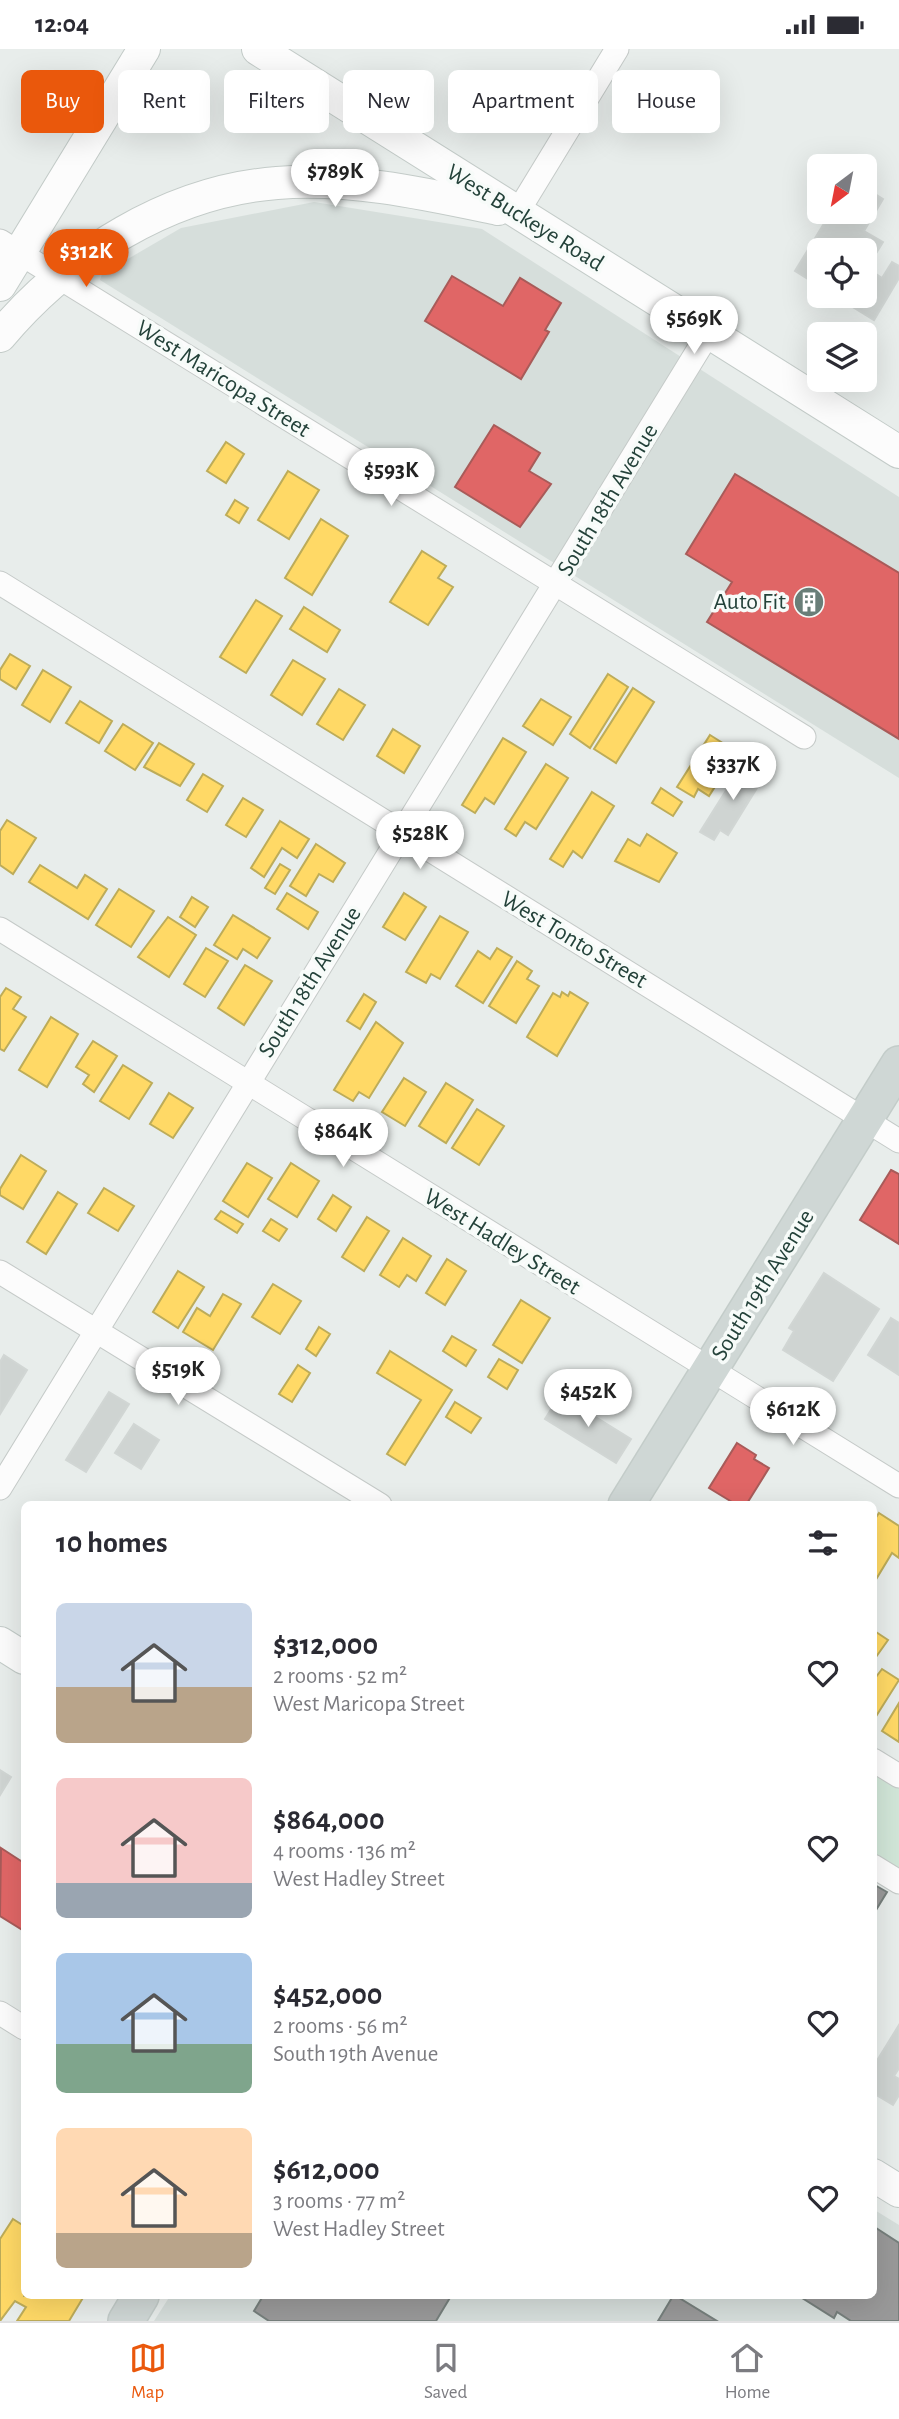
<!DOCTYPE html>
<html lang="en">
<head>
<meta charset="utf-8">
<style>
	body { margin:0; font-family:"Alegreya Sans",sans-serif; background:#f7f7f7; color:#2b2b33; height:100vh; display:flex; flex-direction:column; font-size:26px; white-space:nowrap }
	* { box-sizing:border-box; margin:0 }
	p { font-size:23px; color:#7c7c81 }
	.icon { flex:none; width:38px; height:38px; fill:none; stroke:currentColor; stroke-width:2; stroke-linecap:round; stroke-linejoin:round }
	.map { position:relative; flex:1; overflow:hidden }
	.panel { position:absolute; left:21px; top:1452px; width:856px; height:798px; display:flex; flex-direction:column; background:#fff; border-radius:10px; box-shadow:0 7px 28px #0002 }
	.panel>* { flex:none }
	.top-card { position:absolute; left:21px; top:21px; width:858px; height:63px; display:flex; gap:14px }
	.needle { width:46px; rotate:212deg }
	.controls { position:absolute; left:807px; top:105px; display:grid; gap:14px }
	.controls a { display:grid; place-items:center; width:70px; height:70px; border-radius:10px; background:#fff; box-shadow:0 7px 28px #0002; font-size:35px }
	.price { position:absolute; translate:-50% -60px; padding:0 16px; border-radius:24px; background:#fff; color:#222; font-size:23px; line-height:46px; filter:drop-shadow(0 2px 4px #0008) }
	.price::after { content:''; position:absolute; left:50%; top:42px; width:21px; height:16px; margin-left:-10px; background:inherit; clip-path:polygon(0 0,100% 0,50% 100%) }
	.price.current { background:#ea580c; color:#fff }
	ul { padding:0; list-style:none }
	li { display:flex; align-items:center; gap:21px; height:175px; padding:0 35px }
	li span { display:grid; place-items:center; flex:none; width:196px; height:140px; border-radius:10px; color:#555 }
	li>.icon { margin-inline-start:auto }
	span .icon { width:84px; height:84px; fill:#fffc; stroke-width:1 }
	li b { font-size:30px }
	h2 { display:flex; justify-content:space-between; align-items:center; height:84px; padding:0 35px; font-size:30px }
	.pill { padding:0 24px; border-radius:10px; background:#fff; box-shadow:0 7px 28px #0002; font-size:24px; line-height:63px }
	.pill.current { background:#ea580c; color:#fff }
	.status { display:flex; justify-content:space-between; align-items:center; height:49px; padding:0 35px; background:#fff; direction:ltr }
	.status svg { height:19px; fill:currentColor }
	.tabs { display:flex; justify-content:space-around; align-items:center; height:98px; border-top:2px solid #e1e1e2; background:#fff; font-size:19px; color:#7c7c81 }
	.tabs a { display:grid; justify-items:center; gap:4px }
	.tabs .current { color:#ea580c }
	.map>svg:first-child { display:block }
	.built { fill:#d6dedb }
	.green { fill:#d1e6d8 }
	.homes { fill:#ffd966; stroke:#bdac59; stroke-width:2 }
	.shops { fill:#e06666; stroke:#a85b59; stroke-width:2 }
	.industry { fill:#999; stroke:#767f7c; stroke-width:2 }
	.building { fill:#cfd4d2; stroke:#d1d6d4; stroke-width:2 }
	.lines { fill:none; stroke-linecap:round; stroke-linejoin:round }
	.street-casing { stroke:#c5cac8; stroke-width:25 }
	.secondary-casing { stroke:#c3cbc8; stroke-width:34 }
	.primary-casing { stroke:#c3ccc9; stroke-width:38 }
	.street { stroke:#fcfcfc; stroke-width:23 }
	.secondary { stroke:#fcfcfc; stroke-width:32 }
	.primary { stroke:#cfd7d5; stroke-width:35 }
	.labels { text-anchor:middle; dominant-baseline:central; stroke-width:7; stroke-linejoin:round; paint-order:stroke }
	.street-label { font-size:24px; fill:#24423a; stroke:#f7fbf9 }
	.poi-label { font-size:24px; fill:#24423a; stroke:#f7fbf9; text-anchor:end }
</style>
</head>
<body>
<div class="status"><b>12:04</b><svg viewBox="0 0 49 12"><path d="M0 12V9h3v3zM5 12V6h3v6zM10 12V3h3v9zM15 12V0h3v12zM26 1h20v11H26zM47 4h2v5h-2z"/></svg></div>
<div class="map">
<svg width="899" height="2272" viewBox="0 0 899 2272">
	<rect width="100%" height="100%" fill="#e8edeb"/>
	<!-- built -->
	<g class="built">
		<path d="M314,153L482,180L899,448V729L100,231L102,225L181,179Z"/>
		<path d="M873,2160L899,2176V2272H154L170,2247H873Z"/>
	</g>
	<!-- green -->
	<path class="green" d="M873,1721L899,1737V1826L873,1810Z"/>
	<!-- homes -->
	<g class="homes">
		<path d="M226,393L244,405L226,434L207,422Z"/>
		<path d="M288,422L319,441L289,490L258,471Z"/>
		<path d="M235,451L248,459L239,474L226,466Z"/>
		<path d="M321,470L348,487L312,546L285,529Z"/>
		<path d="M422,502L446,517L438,529L453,538L428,576L390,553Z"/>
		<path d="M256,551L282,567L246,624L220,608Z"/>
		<path d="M304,558L340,581L327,603L290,580Z"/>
		<path d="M10,605L30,617L16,640L0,630V621Z"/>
		<path d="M293,611L325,630L302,666L271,646Z"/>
		<path d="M43,621L71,638L50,673L22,656Z"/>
		<path d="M608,625L628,638L590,699L570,685Z"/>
		<path d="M633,639L654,653L616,714L594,700Z"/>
		<path d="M339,640L365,656L343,691L317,675Z"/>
		<path d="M541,650L571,668L553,696L523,677Z"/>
		<path d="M80,652L112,672L99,694L66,674Z"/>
		<path d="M123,675L153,694L135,721L105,702Z"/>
		<path d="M393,680L420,697L404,724L377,707Z"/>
		<path d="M710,686L737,703L709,747L698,740L694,748L677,738Z"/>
		<path d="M503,689L526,703L494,755L485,749L475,764L462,756Z"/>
		<path d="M159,694L194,715L180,737L144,718Z"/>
		<path d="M546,715L568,729L536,780L525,773L516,787L505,780Z"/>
		<path d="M203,725L223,737L207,763L187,751Z"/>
		<path d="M661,739L682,753L673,767L652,754Z"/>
		<path d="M592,743L614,757L582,809L573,802L563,818L550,810Z"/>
		<path d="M243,749L263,761L246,788L226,776Z"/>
		<path d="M7,771L36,789L13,825L0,816V782Z"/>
		<path d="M280,772L309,790L297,809L282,799L264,828L251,819Z"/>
		<path d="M647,785L677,804L659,833L615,812L628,790L640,797Z"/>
		<path d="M316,795L345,814L333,833L319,825L306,847L290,837Z"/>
		<path d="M280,815L290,821L275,845L265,839Z"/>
		<path d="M40,816L77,839L85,826L107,840L88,870L29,833Z"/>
		<path d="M119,840L154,862L131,898L96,876Z"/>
		<path d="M287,844L318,863L308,880L277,860Z"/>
		<path d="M404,844L426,858L405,891L383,878Z"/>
		<path d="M192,848L208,858L195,878L180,868Z"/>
		<path d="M233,866L270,889L257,909L243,900L237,910L214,896Z"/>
		<path d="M440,867L468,883L440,930L431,925L426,934L406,923Z"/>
		<path d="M168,868L196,886L169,928L138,908Z"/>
		<path d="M206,899L228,912L205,948L184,935Z"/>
		<path d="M497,899L512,908L483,954L456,937L478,902L490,910Z"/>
		<path d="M517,912L532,922L527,930L539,937L516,974L489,957Z"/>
		<path d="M245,916L272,932L244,976L218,959Z"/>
		<path d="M6,939L21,948L13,960L26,968L4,1002L0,1000V948Z"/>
		<path d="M562,943L568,947L570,943L588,954L557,1007L527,988L553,944L560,948Z"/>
		<path d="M364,945L376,953L360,980L347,972Z"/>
		<path d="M51,968L78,985L47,1038L19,1021Z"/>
		<path d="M376,973L403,994L369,1049L359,1043L353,1052L334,1041Z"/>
		<path d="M93,992L117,1007L94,1043L83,1035L89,1026L76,1018Z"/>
		<path d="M123,1016L152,1034L129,1070L100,1052Z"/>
		<path d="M404,1029L426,1043L405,1077L382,1063Z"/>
		<path d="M446,1034L473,1051L446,1094L419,1077Z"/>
		<path d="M169,1044L193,1059L173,1089L150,1075Z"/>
		<path d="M477,1060L504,1077L479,1116L452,1099Z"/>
		<path d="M21,1106L46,1122L23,1160L0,1146V1140Z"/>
		<path d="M247,1114L272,1129L248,1168L223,1152Z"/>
		<path d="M291,1114L319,1132L297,1168L268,1150Z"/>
		<path d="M104,1139L134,1157L118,1182L88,1164Z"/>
		<path d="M58,1143L77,1155L46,1205L27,1193Z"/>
		<path d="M333,1146L351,1158L336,1182L318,1170Z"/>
		<path d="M221,1162L243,1175L237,1184L215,1170Z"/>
		<path d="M367,1168L389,1182L364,1222L342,1208Z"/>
		<path d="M271,1170L287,1180L279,1192L263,1182Z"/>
		<path d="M403,1189L431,1207L416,1232L407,1226L399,1238L380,1226Z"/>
		<path d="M447,1210L466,1222L445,1256L426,1244Z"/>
		<path d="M178,1222L204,1238L178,1279L153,1263Z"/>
		<path d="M273,1235L301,1252L280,1285L252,1268Z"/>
		<path d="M223,1245L241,1255L213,1301L183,1283L197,1259L210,1267Z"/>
		<path d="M521,1251L550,1269L522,1314L493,1296Z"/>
		<path d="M319,1278L330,1285L316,1307L306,1300Z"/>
		<path d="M452,1287L476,1301L466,1317L443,1302Z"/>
		<path d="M390,1302L452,1341L405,1416L387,1405L421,1351L377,1324Z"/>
		<path d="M499,1310L518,1321L507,1340L488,1328Z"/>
		<path d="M298,1316L310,1324L292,1353L279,1345Z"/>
		<path d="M455,1353L481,1369L471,1384L446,1368Z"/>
		<path d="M879,1464L899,1477V1509L892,1504L875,1532L873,1473Z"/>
		<path d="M873,1581L888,1591L876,1608L873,1606Z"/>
		<path d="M882,1620L899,1631L873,1672V1632Z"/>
		<path d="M899,1654V1693L882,1682Z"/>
		<path d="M13,2170L24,2177V2247H84L69,2272H17L26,2258L15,2252L0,2272V2190Z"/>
	</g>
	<!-- shops -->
	<g class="shops">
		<path d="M452,227L503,257L520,229L561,254L545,281L549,283L521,330L425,272Z"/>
		<path d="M494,376L540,404L529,422L551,435L520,478L455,438Z"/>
		<path d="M735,425L899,524V690L707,573L732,533L686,505Z"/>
		<path d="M891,1121L899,1125V1195L860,1171Z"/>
		<path d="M737,1394L756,1406L754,1410L769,1419L746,1456H737L709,1439Z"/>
		<path d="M1,1799L24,1814V1882L0,1867Z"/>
	</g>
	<!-- industry -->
	<g class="industry">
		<path d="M873,1835L887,1843L873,1866Z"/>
		<path d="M873,2177L899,2194V2272H851L837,2263L834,2269L799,2247H873Z"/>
		<path d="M263,2247H451L436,2272H269L254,2262Z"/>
		<path d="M673,2247H676L717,2272H658Z"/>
	</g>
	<!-- building -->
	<g class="building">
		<path d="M864,138L883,150L864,182L883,193L867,219L882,229L892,213L899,217V229L874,271L835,247H864V201H819V237L795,222L831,163H864Z"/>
		<path d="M744,713L765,726L728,786L720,781L714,791L700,783Z"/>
		<path d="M824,1224L879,1260L833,1332L783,1301L794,1282L789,1279Z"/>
		<path d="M891,1269L899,1274V1326L868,1306Z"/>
		<path d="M4,1306L27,1321L0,1365V1313Z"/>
		<path d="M109,1343L129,1355L86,1423L66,1411Z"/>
		<path d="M560,1346L631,1390L616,1414L545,1370Z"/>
		<path d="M134,1375L159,1391L141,1420L115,1404Z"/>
		<path d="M0,1721L11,1728L0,1746Z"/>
		<path d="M899,1976V2019L894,2027L899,2030V2046L893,2056L873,2044V2018Z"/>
	</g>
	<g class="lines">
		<!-- street casing -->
		<g class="street-casing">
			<g id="street">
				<path d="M517,164L617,0"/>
				<path d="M0,192L804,688"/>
				<path d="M0,534L899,1092"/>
				<path d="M0,880L899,1437"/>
				<path d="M0,1223L380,1456"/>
				<path d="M0,1439L708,285"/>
				<path d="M873,1711L899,1727"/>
				<path d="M873,1817L899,1833"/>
				<path d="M0,1964L24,1979"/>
			</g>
		</g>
		<!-- secondary casing -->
		<g class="secondary-casing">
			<g id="secondary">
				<path d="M258,0L899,403"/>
				<path d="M0,236L144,0"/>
				<path d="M0,287C68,206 170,142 277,134C351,128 426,145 498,160"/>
				<path d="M0,1594L24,1609"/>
				<path d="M873,2126L899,2142"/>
			</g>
		</g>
		<!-- primary casing -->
		<g class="primary-casing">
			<g id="primary">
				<path d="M626,1456L899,1015"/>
				<path d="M126,2272L141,2247"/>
			</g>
		</g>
		<!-- street -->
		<use href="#street" class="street"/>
		<!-- secondary -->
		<use href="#secondary" class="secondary"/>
		<!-- primary -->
		<use href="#primary" class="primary"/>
	</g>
	<!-- icons -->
	<defs>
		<g id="building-disc" transform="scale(1.575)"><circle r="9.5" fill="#697e78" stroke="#f7fbf9"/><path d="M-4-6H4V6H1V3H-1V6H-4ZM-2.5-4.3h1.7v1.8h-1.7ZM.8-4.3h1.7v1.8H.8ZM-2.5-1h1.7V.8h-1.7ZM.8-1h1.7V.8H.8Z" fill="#fff"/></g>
	</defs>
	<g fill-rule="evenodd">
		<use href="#building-disc" x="809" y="553"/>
	</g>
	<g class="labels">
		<!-- street labels -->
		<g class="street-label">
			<text transform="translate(525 169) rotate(32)">West Buckeye Road</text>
			<text transform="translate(223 330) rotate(32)">West Maricopa Street</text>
			<text transform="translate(608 451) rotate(-59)">South 18th Avenue</text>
			<text transform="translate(574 891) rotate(31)">West Tonto Street</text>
			<text transform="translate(310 933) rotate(-58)">South 18th Avenue</text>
			<text transform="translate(502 1193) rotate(32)">West Hadley Street</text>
			<text transform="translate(763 1236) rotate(-58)">South 19th Avenue</text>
		</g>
		<!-- poi labels -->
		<g class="poi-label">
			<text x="786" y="553">Auto Fit</text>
		</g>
	</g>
</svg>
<div class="controls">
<a><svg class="needle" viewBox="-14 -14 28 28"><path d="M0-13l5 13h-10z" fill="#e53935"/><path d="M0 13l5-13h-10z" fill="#7c7c81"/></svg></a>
<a><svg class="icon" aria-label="locate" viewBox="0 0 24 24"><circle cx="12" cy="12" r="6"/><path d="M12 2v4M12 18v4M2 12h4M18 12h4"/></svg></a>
<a><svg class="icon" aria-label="layers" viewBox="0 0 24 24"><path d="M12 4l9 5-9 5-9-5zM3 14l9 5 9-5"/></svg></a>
</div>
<b class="price" style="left:335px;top:160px">$789K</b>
<b class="price current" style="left:86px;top:240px">$312K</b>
<b class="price" style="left:694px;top:307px">$569K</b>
<b class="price" style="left:391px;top:459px">$593K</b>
<b class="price" style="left:733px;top:753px">$337K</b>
<b class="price" style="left:420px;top:822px">$528K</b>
<b class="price" style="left:343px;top:1120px">$864K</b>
<b class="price" style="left:178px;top:1358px">$519K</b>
<b class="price" style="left:588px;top:1380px">$452K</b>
<b class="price" style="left:793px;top:1398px">$612K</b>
<div class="top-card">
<a class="pill current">Buy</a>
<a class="pill">Rent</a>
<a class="pill">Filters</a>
<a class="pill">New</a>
<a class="pill">Apartment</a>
<a class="pill">House</a>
</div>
<section class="panel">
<h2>10 homes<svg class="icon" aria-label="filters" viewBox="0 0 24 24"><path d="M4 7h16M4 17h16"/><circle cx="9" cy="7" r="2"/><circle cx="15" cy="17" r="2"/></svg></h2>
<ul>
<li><span style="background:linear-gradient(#c9d6e8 60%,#b9a48a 0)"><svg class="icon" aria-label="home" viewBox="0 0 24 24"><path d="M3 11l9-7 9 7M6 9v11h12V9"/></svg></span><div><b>$312,000</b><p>2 rooms · 52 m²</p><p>West Maricopa Street</p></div><svg class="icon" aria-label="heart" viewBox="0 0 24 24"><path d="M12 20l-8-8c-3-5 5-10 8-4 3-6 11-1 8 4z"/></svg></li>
<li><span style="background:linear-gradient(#f6c9c9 75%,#9aa5b1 0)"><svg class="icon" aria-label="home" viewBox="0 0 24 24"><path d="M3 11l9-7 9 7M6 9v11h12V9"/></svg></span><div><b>$864,000</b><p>4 rooms · 136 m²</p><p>West Hadley Street</p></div><svg class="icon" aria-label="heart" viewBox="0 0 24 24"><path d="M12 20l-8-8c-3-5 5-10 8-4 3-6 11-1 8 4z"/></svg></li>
<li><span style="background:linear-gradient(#a9c7e8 65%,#7fa58c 0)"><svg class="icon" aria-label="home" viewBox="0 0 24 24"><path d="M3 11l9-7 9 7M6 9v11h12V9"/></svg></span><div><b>$452,000</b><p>2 rooms · 56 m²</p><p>South 19th Avenue</p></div><svg class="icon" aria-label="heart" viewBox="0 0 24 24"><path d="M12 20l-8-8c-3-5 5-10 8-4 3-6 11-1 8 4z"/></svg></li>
<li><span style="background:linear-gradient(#ffd9b3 75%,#b9a48a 0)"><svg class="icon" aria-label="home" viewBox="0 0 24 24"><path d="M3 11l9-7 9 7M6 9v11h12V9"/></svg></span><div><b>$612,000</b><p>3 rooms · 77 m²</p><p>West Hadley Street</p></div><svg class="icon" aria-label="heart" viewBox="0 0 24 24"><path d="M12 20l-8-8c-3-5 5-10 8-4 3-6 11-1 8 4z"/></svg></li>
</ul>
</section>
</div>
<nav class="tabs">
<a class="current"><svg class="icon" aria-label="map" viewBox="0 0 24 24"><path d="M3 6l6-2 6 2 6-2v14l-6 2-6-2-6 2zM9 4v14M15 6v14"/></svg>Map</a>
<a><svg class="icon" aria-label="saved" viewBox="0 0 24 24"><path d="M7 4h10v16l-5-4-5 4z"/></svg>Saved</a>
<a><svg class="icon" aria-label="home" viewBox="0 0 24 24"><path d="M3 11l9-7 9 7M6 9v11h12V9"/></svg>Home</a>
</nav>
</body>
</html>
